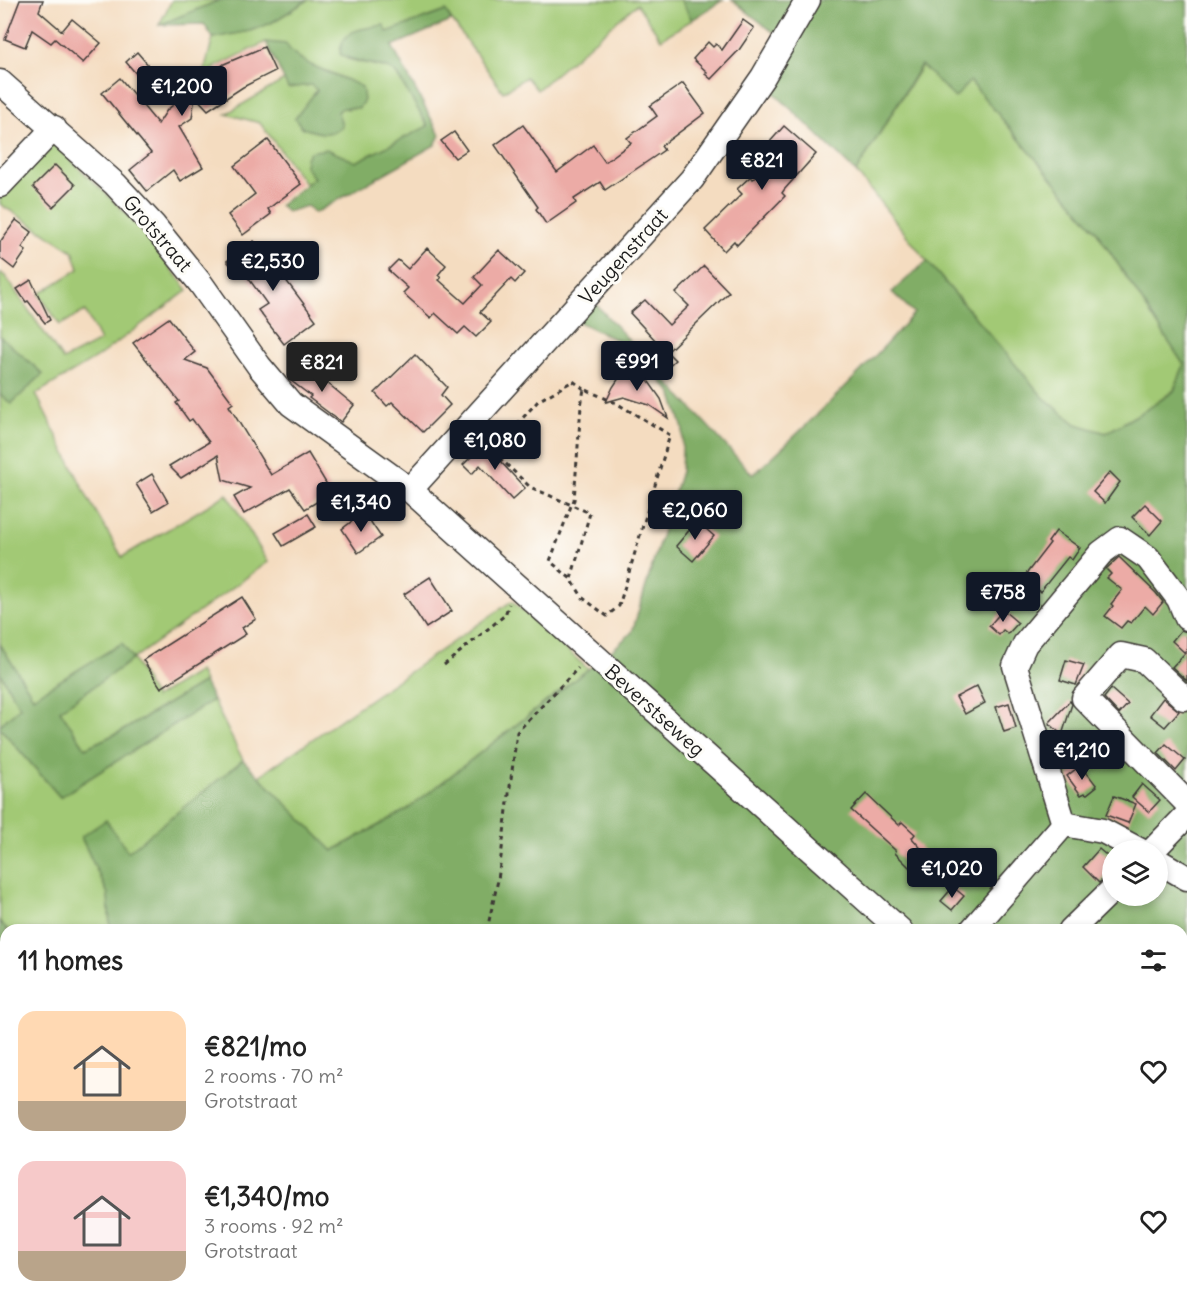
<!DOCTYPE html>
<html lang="en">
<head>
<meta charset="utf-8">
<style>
	body { margin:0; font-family:Delius,sans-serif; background:#f2f2f2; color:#222; height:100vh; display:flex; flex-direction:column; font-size:22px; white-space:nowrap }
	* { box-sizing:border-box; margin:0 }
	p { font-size:20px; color:#767676 }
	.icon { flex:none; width:33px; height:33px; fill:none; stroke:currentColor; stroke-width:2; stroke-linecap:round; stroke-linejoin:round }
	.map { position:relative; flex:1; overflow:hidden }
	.side { position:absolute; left:0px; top:924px; width:1188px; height:384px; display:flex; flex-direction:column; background:#fff; border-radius:18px 18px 0 0; box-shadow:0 3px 9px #0003 }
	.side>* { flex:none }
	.tools { position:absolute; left:1102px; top:840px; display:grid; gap:12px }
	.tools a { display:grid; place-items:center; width:66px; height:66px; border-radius:50%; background:#fff; box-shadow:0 3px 9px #0003; font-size:30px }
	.price { position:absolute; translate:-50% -51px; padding:0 14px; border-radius:6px; background:#111827; color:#fff; font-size:20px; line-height:39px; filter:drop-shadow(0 2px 3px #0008) }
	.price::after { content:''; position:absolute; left:50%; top:36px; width:18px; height:14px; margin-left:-9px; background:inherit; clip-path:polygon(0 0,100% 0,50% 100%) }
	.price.active { background:#222; color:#fff }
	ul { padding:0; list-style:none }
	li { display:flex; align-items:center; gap:18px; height:150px; padding:0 18px }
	li span { display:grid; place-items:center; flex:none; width:168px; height:120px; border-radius:18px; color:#555 }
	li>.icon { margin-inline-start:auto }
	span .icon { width:72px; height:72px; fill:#fffc; stroke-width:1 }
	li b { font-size:26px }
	h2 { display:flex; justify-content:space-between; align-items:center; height:72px; padding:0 18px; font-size:26px }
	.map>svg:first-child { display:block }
	.green { fill:#a2c975; stroke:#5f7248; stroke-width:1.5 }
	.forest { fill:#81ad66; stroke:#4e6441; stroke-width:1.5; fill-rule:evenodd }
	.building { fill:#ecaba6 }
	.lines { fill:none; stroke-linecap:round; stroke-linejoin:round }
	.minor-casing { stroke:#3c3935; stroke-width:27 }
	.path { stroke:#3c3935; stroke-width:3; stroke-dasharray:4.5 4.5; stroke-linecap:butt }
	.minor { stroke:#fff; stroke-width:24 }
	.labels { text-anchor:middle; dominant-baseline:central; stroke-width:6; stroke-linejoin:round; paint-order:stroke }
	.street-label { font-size:20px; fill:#1c1c1c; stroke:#fdfcf7 }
</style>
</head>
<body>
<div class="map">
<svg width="1187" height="1308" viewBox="0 0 1187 1308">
	<rect width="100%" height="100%" fill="#fdfcf7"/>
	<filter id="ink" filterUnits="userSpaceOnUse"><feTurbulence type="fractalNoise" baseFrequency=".0167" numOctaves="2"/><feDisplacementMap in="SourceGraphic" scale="12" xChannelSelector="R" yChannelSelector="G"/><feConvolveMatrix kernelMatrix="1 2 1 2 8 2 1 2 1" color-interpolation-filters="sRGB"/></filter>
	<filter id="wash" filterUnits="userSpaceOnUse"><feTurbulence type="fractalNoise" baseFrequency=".008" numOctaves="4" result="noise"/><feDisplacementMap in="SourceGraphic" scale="24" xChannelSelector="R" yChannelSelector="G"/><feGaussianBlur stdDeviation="1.35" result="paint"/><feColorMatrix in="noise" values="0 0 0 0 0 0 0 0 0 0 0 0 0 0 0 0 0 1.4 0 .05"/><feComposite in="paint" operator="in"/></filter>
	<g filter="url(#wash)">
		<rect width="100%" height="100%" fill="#f4dcc0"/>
		<!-- green -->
		<g class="green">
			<path d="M172,0H220L159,25Z"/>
			<path d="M308,0H681L692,20L661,39L637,4L537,90L526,77L503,92L446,12L347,59L390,69L396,73L429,126L356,162L326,149L315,178L306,185L260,123L226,114L284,80L288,88L311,85L317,90L296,118L338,112L342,108L349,109L362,87L330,72L313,67L290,51L266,42L217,66L202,81V78L213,38L250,31L271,23Z"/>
			<path d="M922,65L970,81L1095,229L1184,365L1174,390L1149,408L1106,433L1076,424L1043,397L927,261L856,172Z"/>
			<path d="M52,142L128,215L188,290L96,358L36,394L89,500L122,557L227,494L268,562L133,659L155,698L199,671L204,682L122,731L85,748L60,710L133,659L122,644L33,697L0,644V394L11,404L43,374L0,336V272L5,276L63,360L100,341L85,311L60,325L39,294L79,269L73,251L0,204V194Z"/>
			<path d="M512,601L588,669L408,809L332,851L259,776Z"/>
			<path d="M0,673L21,707L0,725Z"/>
			<path d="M213,700L243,760L128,852L81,837L108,894L110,927L105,930H8L0,922V728L60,797Z"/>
			<path d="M1187,1292V1308H1125L1145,1302H1182V1293Z"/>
		</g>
		<!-- forest -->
		<g class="forest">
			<path d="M220,0H308L271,23L250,31L213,38L204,24L159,25Z"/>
			<path d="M681,0H723L692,20Z"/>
			<path d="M732,0H795L777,35Z"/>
			<path d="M818,0H1187V1279L1182,1280V930H105L110,927L108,894L81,837L106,820L128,852L243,760L333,851L408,809L609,653L632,632L681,471L683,429L671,392L629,346L577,321L594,302L753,475C809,423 864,371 914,313L892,292L927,261L1043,397L1076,424L1106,433L1149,408L1174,391L1184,365L1095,229L970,81L955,98L921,65L856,172L765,84ZM1113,850H1158V896H1113Z"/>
			<path d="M446,11L451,21L392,46L440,135L435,145L315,213L307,206L287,212L280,205L314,178L305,166L306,158L310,152L326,149L356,162L428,126L396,73C380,61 357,65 340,54C340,28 364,29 384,25L387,32Z"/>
			<path d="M266,42L286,44C298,66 340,75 362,87L364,100L359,108H342L338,112L342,126C329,138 318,132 302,128L295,118L317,90L311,85L288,88Z"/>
			<path d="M0,336L43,374L11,404L0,394Z"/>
			<path d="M122,643L133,659L60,710L85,748L122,731L204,682L213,700L60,797L0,728V725L20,707L0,673V644L33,697Z"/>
			<path d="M0,922L8,930H6V1302H1107L1086,1308H0Z"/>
		</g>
		<g id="blocks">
			<!-- building -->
			<g class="building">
				<path d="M20,0H43L39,11L62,31L72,19L101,43L83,63L55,39L51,43L32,30L25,47L5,39Z"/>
				<path d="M743,20L754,28L739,50L711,79L705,74L707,72L693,59L708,42L713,47L716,44L722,50Z"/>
				<path d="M264,47L275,71L243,87L208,110L195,96L192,118L179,127L203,167L180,181L173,170L147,191L130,170L151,153L102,93L120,78L158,124L167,110L224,64Z"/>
				<path d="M137,52L149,66L138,76L126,62Z"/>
				<path d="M683,83L705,113L661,146L664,150L654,157L605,190L600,182L574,199L576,203L546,224L536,209L538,207L495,145L523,125L557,172L593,145L605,162L631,143L627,138L657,116L650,106Z"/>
				<path d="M784,126L816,154L784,190L782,193L785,196L737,245L734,241L724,251L705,230L742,194L737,189L750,177L753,179L779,154L768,144Z"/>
				<path d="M454,132L467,150L455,158L441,141Z"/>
				<path d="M268,140L301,184L268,209L271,214L243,235L228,215L255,194L234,166Z"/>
				<path d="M55,165L75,185L53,207L33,187Z"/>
				<path d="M16,220L32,232L22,248L26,251L14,269L0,258V242Z"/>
				<path d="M254,241L272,264L280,258L289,270L282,275L316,320L284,344L258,310L267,304L244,272L239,276L227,261Z"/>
				<path d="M427,248L446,265L438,275L441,278L439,280L465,303L482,285L474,277L499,250L524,273L515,283L511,279L480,312L491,322L476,337L465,327L458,334L435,313L431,318L403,293L408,288L388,270L398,260L408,269Z"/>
				<path d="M704,266L729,292L667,352L675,360L664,370L647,352L657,342L630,313L645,300L669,325L689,306L676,293Z"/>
				<path d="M31,280L50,320L45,323L28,301L26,302L17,289Z"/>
				<path d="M169,318L195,352L185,360L207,368L233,403L229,406L271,475L308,453L332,493L305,509L290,488L244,514L234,497L250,488L223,480L218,455L181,478L169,466L209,442L192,419L189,421L176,403L179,401L133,343Z"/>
				<path d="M415,354L447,387L441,395L450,405L423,432L392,402L387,406L375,393Z"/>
				<path d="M303,363L354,405L341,422L309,398L311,396L290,380Z"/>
				<path d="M634,373L647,379L661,399L668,418L649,405L624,397L606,402L613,387L621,375Z"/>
				<path d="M484,444L525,488L512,500L480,465L472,474L463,465Z"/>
				<path d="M1110,472L1120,482L1105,503L1093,492Z"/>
				<path d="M152,474L168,502L153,511L136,484Z"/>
				<path d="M1145,504L1162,521L1150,535L1132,517Z"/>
				<path d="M364,512L381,537L358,553L342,529Z"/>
				<path d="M308,514L316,527L283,546L275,533Z"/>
				<path d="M697,521L714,536L693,561L676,546Z"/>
				<path d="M1056,531L1080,548L1072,560L1068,557L1040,592L1023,578L1050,543L1048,542Z"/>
				<path d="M1119,557L1156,593L1163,602L1153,614L1145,606L1131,623L1127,621L1121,628L1105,616L1113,606L1111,604L1122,590L1107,578L1111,574L1106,569Z"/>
				<path d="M430,577L452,611L426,628L404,594Z"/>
				<path d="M242,597L256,619L242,628L246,634L161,688L143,660Z"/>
				<path d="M1003,610L1018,623L1008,634L1003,630L999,635L989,626Z"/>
				<path d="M1181,630L1187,632V681L1172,667L1185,653L1172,641Z"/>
				<path d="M1066,660L1084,665L1076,685L1060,680Z"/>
				<path d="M977,686L985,703L965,714L956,697Z"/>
				<path d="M1111,689L1128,704L1119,714L1104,698Z"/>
				<path d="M1163,698L1179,711L1165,727L1150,715Z"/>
				<path d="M1070,701L1072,704L1062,735L1049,723Z"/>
				<path d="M1009,703L1016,728L1004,732L996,707Z"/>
				<path d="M1166,744L1185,760L1176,771L1158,753Z"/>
				<path d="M1081,765L1097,786L1087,794L1085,793L1081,795L1067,776Z"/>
				<path d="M1142,784L1160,800L1149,812L1132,797Z"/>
				<path d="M866,794L899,825L902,822L915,834L912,838L924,852L910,868L895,853L896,851L851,810Z"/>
				<path d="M1114,796L1136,804L1128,823L1106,815Z"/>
				<path d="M1099,849L1113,861V870L1099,883L1083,867Z"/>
				<path d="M953,887L964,896L952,910L941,901Z"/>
			</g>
		</g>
	</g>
	<g filter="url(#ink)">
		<use href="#blocks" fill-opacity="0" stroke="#3c3935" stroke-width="1.5"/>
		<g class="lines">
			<!-- minor casing -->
			<g class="minor-casing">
				<g id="minor">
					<path d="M0,82L115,184L154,226L201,284L259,366L291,404L410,490L900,930"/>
					<path d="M0,185L54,128"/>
					<path d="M410,490L692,179L763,77L808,0"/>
					<path d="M1184,698L1144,660L1121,655L1084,698L1187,803"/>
					<path d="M1064,824L1015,666L1025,644L1101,553L1120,539L1148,558L1179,599L1187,618"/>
					<path d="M1153,850L1187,815"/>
					<path d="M1158,861L1187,878"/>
					<path d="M972,930L1064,824L1103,831L1139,850"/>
					<path d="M1071,930L1113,889"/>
					<path d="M1182,1184L1187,1188"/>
				</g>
			</g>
			<!-- path -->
			<g class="path">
				<path d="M480,439L530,487L590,513L571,579L583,598L607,616L619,606L670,435L616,403L584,389L581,406L574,500L571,506L550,561L571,579"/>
				<path d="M493,451L538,401L573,381L584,389"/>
				<path d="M444,665L505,615L509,604"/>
				<path d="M487,930L498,880L517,732L578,668"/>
				<path d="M1182,1287L1187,1285"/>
				<path d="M1182,1297L1187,1295"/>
				<path d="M236,1302L242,1308"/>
				<path d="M396,1308L398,1302"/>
				<path d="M1110,1308L1130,1302"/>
				<path d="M1149,1308L1167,1302"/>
			</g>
			<!-- minor -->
			<use href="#minor" class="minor"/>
		</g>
	</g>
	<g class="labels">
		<!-- street labels -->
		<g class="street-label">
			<text transform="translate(158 233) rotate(49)">Grotstraat</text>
			<text transform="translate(623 256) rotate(-48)">Veugenstraat</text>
			<text transform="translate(655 710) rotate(42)">Beverstseweg</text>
		</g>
	</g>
</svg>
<div class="tools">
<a><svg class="icon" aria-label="layers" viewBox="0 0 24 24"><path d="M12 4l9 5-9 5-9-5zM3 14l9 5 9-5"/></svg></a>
</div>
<b class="price" style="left:182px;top:117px">€1,200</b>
<b class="price" style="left:762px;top:191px">€821</b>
<b class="price" style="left:273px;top:292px">€2,530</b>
<b class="price" style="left:637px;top:392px">€991</b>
<b class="price active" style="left:322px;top:393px">€821</b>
<b class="price" style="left:495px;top:471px">€1,080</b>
<b class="price" style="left:361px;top:533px">€1,340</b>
<b class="price" style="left:695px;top:541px">€2,060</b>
<b class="price" style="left:1003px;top:623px">€758</b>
<b class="price" style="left:1082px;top:781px">€1,210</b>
<b class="price" style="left:952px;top:899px">€1,020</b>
<section class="side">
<h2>11 homes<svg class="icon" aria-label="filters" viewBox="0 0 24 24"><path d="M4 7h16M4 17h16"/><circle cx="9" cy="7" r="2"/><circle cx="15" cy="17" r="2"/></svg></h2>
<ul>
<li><span style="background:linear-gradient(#ffd9b3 75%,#b9a48a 0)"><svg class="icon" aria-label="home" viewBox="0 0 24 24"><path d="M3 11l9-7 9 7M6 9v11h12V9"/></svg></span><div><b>€821/mo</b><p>2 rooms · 70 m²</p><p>Grotstraat</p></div><svg class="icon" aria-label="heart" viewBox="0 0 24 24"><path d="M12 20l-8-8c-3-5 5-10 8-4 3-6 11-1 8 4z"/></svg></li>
<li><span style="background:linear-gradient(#f6c9c9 75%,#b9a48a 0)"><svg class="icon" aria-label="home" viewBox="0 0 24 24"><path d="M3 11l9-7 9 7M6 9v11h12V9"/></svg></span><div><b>€1,340/mo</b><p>3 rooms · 92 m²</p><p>Grotstraat</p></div><svg class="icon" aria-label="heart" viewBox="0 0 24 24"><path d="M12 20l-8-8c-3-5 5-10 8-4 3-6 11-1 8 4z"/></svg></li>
</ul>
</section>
</div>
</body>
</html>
